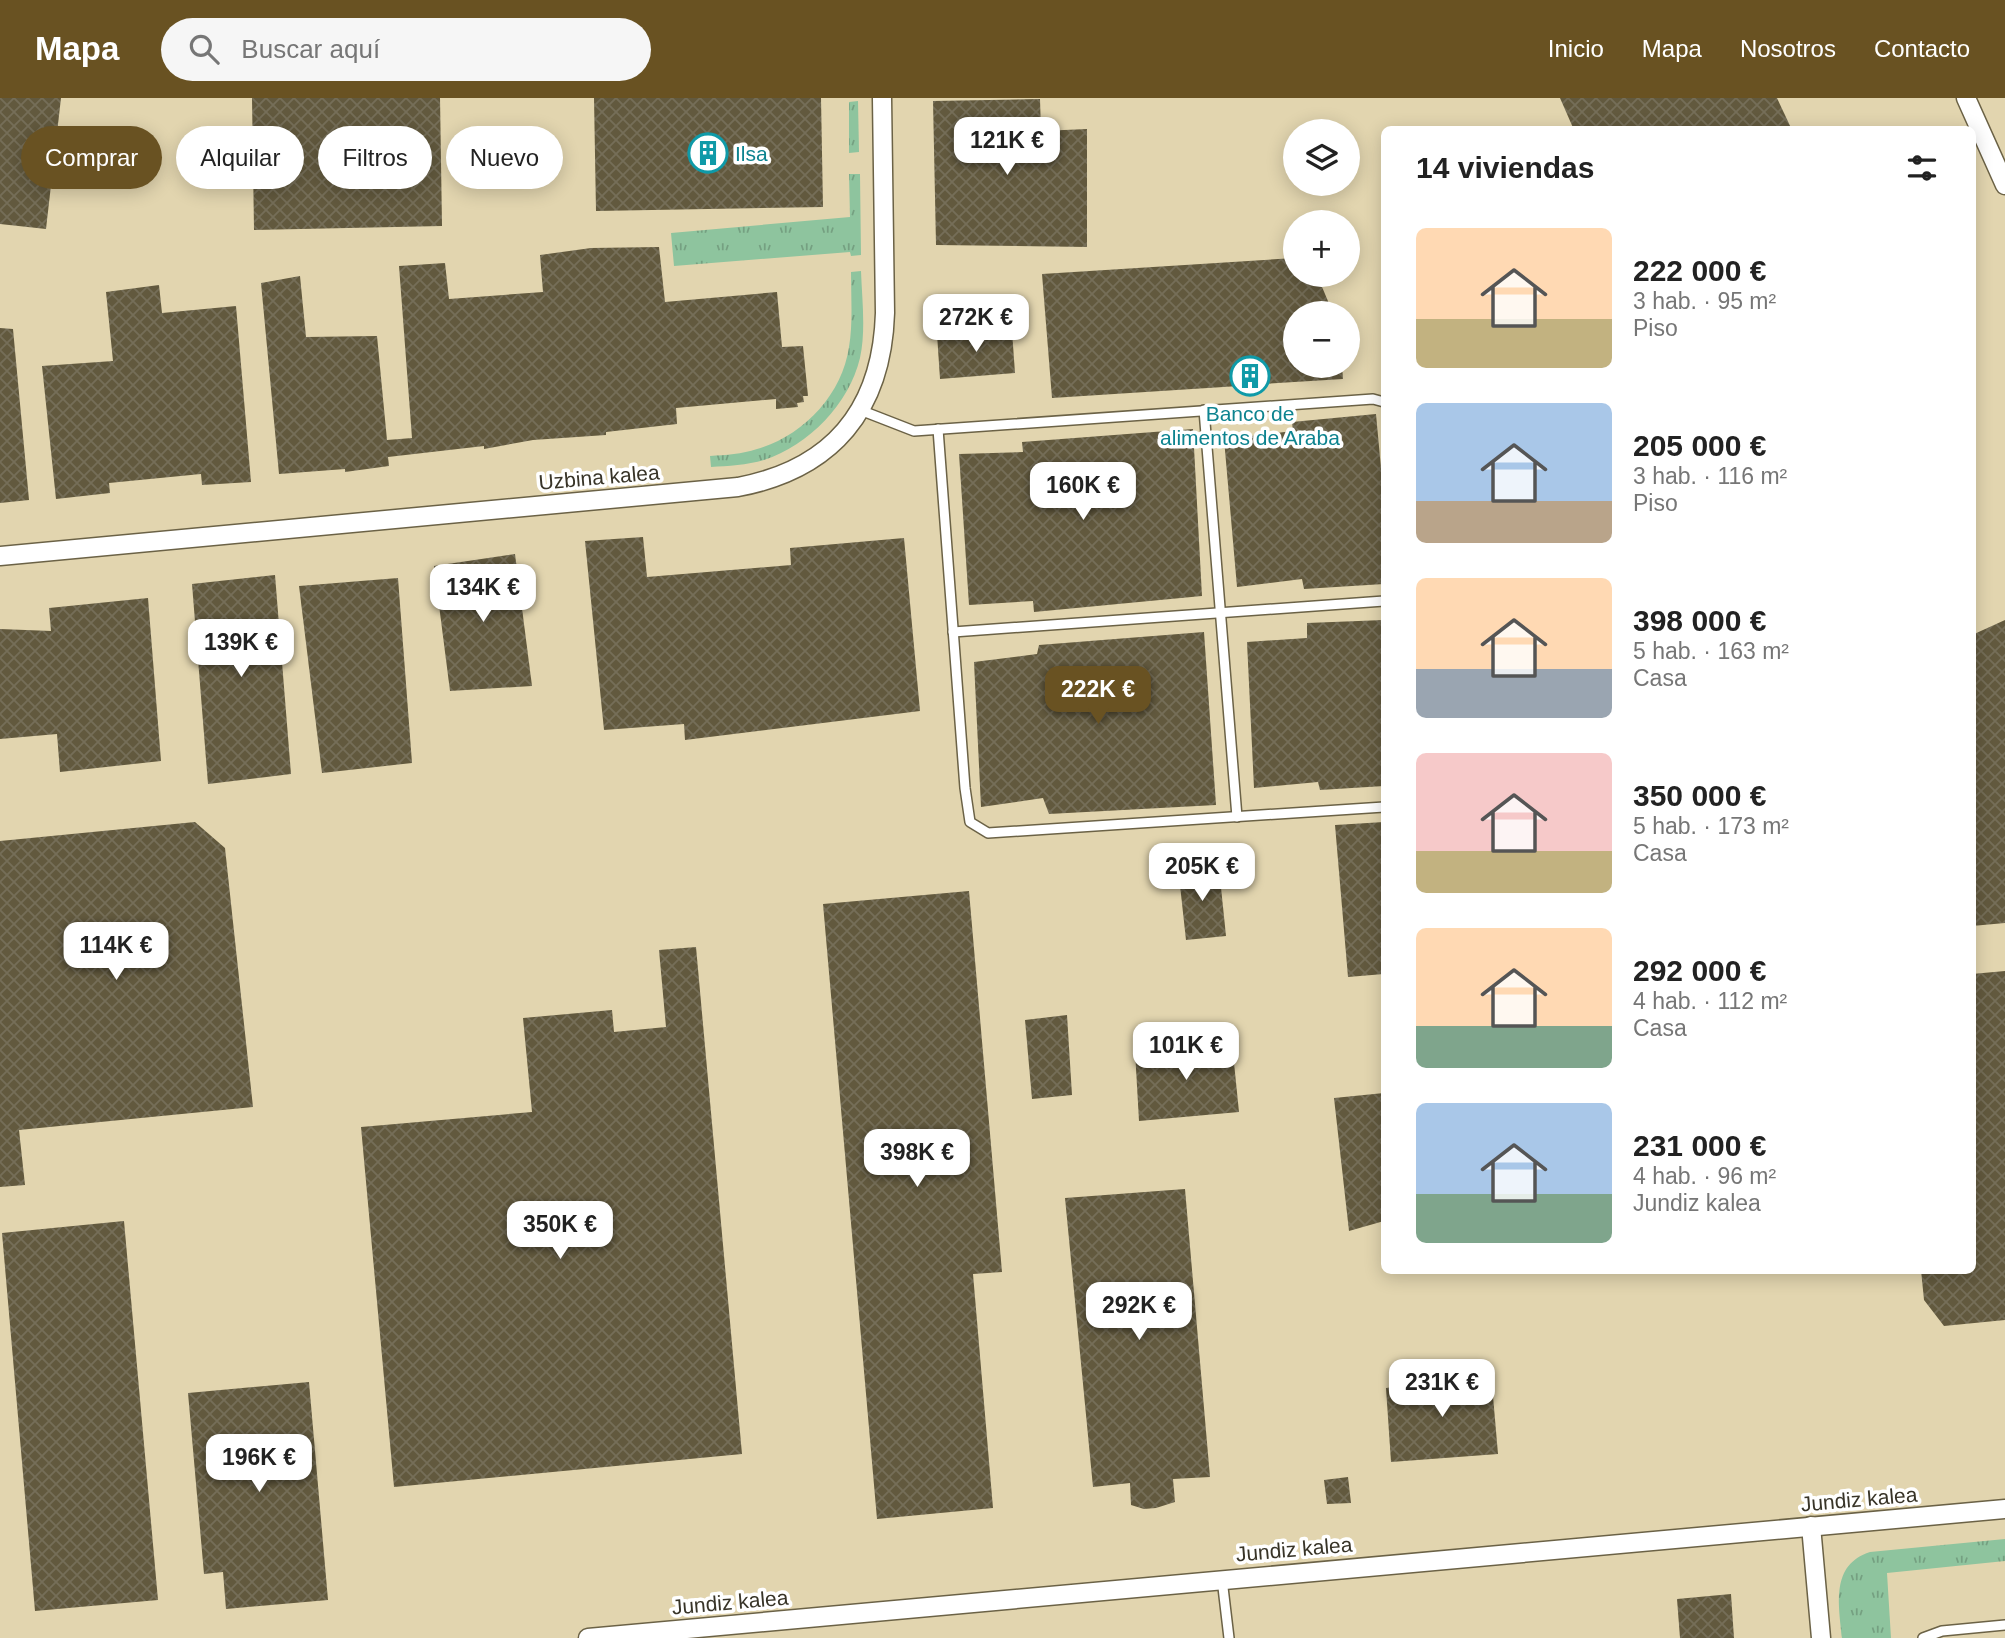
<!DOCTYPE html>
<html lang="es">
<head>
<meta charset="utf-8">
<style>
	body { margin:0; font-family:Arial,sans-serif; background:#f6f6f6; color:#222; height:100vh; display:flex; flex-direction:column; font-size:26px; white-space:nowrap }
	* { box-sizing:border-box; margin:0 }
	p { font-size:23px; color:#767676 }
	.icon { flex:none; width:38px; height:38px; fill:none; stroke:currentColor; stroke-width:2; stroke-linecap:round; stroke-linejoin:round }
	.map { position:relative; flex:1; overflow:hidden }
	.side { position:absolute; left:1381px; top:28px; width:595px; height:1148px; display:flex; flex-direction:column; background:#fff; border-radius:10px; box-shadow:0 4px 18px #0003 }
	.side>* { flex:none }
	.banner { position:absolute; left:21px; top:28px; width:665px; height:63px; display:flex; gap:14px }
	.fabs { position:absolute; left:1283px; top:21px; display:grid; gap:14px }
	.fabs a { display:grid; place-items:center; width:77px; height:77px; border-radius:50%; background:#fff; box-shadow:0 4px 18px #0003; font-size:35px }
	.price { position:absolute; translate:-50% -60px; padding:0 16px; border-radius:14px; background:#fff; color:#222; font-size:23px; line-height:46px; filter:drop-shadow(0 2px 4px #0008) }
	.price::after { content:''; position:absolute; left:50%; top:42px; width:21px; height:16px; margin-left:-10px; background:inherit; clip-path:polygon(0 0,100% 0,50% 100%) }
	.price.selected { background:#695222; color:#fff }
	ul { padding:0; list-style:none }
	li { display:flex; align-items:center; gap:21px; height:175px; padding:0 35px }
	li span { display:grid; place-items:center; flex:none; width:196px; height:140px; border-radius:10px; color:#555 }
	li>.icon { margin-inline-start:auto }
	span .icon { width:84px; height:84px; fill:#fffc; stroke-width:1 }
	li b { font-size:30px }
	h2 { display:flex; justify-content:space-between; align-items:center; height:84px; padding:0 35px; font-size:30px }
	.tag { padding:0 24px; border-radius:32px; background:#fff; box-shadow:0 4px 18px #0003; font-size:24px; line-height:63px }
	.tag.selected { background:#695222; color:#fff }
	header { display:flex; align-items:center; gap:42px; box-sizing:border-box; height:98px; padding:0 35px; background:#695222; color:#fff }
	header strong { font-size:33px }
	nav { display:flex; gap:38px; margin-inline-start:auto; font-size:24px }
	.search { width:490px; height:63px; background:#f6f6f6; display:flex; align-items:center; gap:18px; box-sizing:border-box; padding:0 24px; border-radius:38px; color:#767676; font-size:26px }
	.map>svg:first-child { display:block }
	.built { fill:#e2d5af; fill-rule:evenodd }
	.grass { fill:url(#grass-tufts) }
	.building { fill:url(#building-cross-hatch) }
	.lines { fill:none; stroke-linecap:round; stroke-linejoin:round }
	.service-casing { stroke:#6b6246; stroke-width:12 }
	.minor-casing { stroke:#6b6246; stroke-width:21 }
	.service { stroke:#fff; stroke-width:9 }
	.minor { stroke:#fff; stroke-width:18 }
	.labels { text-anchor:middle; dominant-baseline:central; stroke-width:7; stroke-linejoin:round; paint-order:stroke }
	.culture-label { font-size:21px; fill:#0d838f; stroke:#fff; text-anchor:start }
	.street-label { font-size:21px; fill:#383428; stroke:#fff }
</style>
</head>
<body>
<header>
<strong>Mapa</strong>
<div class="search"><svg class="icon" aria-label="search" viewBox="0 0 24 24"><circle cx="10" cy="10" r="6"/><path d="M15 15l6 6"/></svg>Buscar aquí</div>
<nav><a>Inicio</a><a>Mapa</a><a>Nosotros</a><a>Contacto</a></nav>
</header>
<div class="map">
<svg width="2005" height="1540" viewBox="0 0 2005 1540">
	<defs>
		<pattern id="grass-tufts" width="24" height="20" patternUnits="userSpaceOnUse" patternTransform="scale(1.75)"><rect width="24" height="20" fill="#8ec49e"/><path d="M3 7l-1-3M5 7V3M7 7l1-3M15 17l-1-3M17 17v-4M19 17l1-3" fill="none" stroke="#75a081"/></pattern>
		<pattern id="building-cross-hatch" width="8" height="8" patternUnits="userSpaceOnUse" patternTransform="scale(1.75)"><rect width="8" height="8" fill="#62593e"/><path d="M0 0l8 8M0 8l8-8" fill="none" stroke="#756e58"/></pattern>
	</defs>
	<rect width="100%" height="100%" fill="#e9debf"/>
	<!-- built -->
	<path class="built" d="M0,0H2005V1540H0ZM1384,32H1972V1172H1384ZM1295,33H1348V86H1295ZM1295,124H1348V177H1295ZM1295,215H1348V268H1295Z"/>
	<!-- grass -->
	<g class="grass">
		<path d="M858,3L859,54L849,55V4Z"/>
		<path d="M849,76H860L861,157L851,158L850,154L674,168L671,135L850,119Z"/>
		<path d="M861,173C862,201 866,233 860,260C849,306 809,347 764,362C747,367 728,368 711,369L710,358C726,357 742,356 757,351C803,338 842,297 849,249C853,225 851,199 851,174Z"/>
		<path d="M2005,1441V1463L1887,1475L1891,1540H1842C1839,1507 1830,1467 1870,1454Z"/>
	</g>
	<!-- building -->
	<g class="building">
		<path d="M0,0H61L46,131L0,126Z"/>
		<path d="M252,0H440L442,128L254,132Z"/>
		<path d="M594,0H821L823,109L596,113Z"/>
		<path d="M1560,0H1777L1792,32H1574Z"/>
		<path d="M1040,1L1041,33L1087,31V149L936,147L933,3Z"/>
		<path d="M659,149L665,204L777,194L782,249L803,248L808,298H803L804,304L797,305L798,309L776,311V301L676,310L677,326L606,334V337L533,342L484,351V348L388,359L389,368L345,374V371L279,376L261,185L300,178L306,239L377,238L387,342L412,340L399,168L445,165L449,201L543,194L540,157L591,150Z"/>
		<path d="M1294,160L1295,177H1317L1333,215H1295V268H1342L1343,281L1263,286L1264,291L1239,292V288L1052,300L1042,176Z"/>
		<path d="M159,187L162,215L236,208L251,384L202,387L201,376L109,385L110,395L56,401L42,268L113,263L106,194Z"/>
		<path d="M0,230L13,231L29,402L0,405Z"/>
		<path d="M1012,233L1015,275L940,281L937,236Z"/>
		<path d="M1376,316L1382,381H1384V486L1304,491L1302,481L1237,489L1224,341L1293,333L1292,324Z"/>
		<path d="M1193,331L1202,498L1034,514L1033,503L969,507L959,356L1023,354L1022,344Z"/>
		<path d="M643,439L647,479L791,467L790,450L904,440L920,613L685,642L684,626L604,632L585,443Z"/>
		<path d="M515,456L532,588L450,593L434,468Z"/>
		<path d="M275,477L291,676L208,686L192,486Z"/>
		<path d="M398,480L412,665L322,675L299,488Z"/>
		<path d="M148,500L161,663L60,674L57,636L0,641V531L51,533L49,510Z"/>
		<path d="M1384,522V688L1320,692L1318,684L1254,690L1247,544L1307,540V525Z"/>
		<path d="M2005,522V825L1972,828V537Z"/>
		<path d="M1204,534L1216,707L1049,716L1043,700L981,709L974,564L1037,556L1039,547Z"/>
		<path d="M195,724L225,750L253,1009L19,1032L25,1087L0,1089V743Z"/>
		<path d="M1384,724V876L1348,879L1335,727Z"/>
		<path d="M1178,769L1219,770L1226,838L1186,842Z"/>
		<path d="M969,793L1002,1174L973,1176L993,1410L877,1421L823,806Z"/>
		<path d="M696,849L742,1356L394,1389L361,1029L532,1014L523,920L612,912L614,934L666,929L659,852Z"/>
		<path d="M2005,873V1222L1944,1228L1924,1202L1921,1172H1972V876Z"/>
		<path d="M1067,917L1072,997L1032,1001L1025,922Z"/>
		<path d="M1232,945L1239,1014L1139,1023L1135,953Z"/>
		<path d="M1384,995V1123L1349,1133L1334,1000Z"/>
		<path d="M1185,1091L1210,1379L1173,1381L1175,1404L1156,1410L1144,1411L1131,1407L1130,1385L1093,1389L1065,1100Z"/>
		<path d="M124,1123L158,1502L35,1513L2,1135Z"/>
		<path d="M1491,1275L1498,1356L1391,1364L1386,1290Z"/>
		<path d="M309,1284L328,1502L226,1511L223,1474L204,1476L188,1295Z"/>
		<path d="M1348,1379L1351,1405L1327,1406L1324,1382Z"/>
		<path d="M1731,1496L1734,1540H1680L1677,1501Z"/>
	</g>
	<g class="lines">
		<!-- service casing -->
		<g class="service-casing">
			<g id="service">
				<path d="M860,312L914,333L1373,301L1384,304"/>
				<path d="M1204,312L1237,719"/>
				<path d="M938,331L965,690L970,724L988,735L1384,709"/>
				<path d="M953,534L1384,503"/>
				<path d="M1222,1481L1229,1540"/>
				<path d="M1923,1540L1942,1533L2005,1527"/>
			</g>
		</g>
		<!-- minor casing -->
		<g class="minor-casing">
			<g id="minor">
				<path d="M1966,0L2005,87"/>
				<path d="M0,458L738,389C833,371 882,311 885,215L882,0"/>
				<path d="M1811,1428L1821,1540"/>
				<path d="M588,1540L2005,1411"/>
			</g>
		</g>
		<!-- service -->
		<use href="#service" class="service"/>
		<!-- minor -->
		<use href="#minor" class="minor"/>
	</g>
	<!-- icons -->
	<defs>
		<g id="building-ring" transform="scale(2.0125)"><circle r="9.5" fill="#fff" stroke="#0f9aa8" stroke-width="1.5"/><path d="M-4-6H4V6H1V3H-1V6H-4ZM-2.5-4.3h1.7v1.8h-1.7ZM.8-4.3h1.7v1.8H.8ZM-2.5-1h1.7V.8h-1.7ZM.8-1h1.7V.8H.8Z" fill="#0f9aa8"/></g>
	</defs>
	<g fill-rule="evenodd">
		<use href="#building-ring" x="708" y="55"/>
		<use href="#building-ring" x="1250" y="278"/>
	</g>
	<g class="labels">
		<!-- culture labels -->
		<g class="culture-label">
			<text x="735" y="55">Ilsa</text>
			<text x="1250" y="315" text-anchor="middle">Banco de<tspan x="1250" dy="24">alimentos de Araba</tspan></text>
		</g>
		<!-- street labels -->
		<g class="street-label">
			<text transform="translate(599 379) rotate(-5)">Uzbina kalea</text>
			<text transform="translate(1859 1401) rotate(-5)">Jundiz kalea</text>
			<text transform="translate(1294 1451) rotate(-5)">Jundiz kalea</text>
			<text transform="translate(730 1504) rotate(-5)">Jundiz kalea</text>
		</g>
	</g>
</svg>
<div class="fabs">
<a><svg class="icon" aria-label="layers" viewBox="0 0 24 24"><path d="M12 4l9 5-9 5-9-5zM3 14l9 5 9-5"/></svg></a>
<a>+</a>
<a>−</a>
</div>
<b class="price" style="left:1007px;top:79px">121K €</b>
<b class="price" style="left:976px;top:256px">272K €</b>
<b class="price" style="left:1083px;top:424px">160K €</b>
<b class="price" style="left:483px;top:526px">134K €</b>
<b class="price" style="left:241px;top:581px">139K €</b>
<b class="price selected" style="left:1098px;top:628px">222K €</b>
<b class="price" style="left:1202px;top:805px">205K €</b>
<b class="price" style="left:116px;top:884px">114K €</b>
<b class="price" style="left:1186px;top:984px">101K €</b>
<b class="price" style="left:917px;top:1091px">398K €</b>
<b class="price" style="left:560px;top:1163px">350K €</b>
<b class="price" style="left:1139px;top:1244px">292K €</b>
<b class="price" style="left:1442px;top:1321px">231K €</b>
<b class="price" style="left:259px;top:1396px">196K €</b>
<div class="banner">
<a class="tag selected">Comprar</a>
<a class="tag">Alquilar</a>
<a class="tag">Filtros</a>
<a class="tag">Nuevo</a>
</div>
<section class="side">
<h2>14 viviendas<svg class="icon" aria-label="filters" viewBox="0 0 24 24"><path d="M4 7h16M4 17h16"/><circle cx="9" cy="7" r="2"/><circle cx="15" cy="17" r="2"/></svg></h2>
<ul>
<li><span style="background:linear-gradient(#ffd9b3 65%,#c2b280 0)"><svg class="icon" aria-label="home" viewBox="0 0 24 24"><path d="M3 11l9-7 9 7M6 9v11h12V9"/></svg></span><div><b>222 000 €</b><p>3 hab. · 95 m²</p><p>Piso</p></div></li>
<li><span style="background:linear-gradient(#a9c7e8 70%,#b9a48a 0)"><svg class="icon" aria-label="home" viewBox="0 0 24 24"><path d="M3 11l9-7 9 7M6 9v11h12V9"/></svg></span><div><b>205 000 €</b><p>3 hab. · 116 m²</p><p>Piso</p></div></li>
<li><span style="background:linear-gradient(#ffd9b3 65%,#9aa5b1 0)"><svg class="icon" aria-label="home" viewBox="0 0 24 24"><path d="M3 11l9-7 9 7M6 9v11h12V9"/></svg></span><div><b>398 000 €</b><p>5 hab. · 163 m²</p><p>Casa</p></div></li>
<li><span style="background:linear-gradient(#f6c9c9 70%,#c2b280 0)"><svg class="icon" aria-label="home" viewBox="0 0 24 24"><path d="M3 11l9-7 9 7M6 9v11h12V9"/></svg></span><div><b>350 000 €</b><p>5 hab. · 173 m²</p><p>Casa</p></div></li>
<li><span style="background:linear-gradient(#ffd9b3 70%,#7fa58c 0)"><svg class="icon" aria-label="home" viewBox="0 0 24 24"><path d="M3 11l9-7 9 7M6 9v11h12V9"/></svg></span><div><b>292 000 €</b><p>4 hab. · 112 m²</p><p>Casa</p></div></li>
<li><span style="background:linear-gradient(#a9c7e8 65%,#7fa58c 0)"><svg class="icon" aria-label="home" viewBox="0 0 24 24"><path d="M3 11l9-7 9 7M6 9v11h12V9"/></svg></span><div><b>231 000 €</b><p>4 hab. · 96 m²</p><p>Jundiz kalea</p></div></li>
</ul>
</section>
</div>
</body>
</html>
